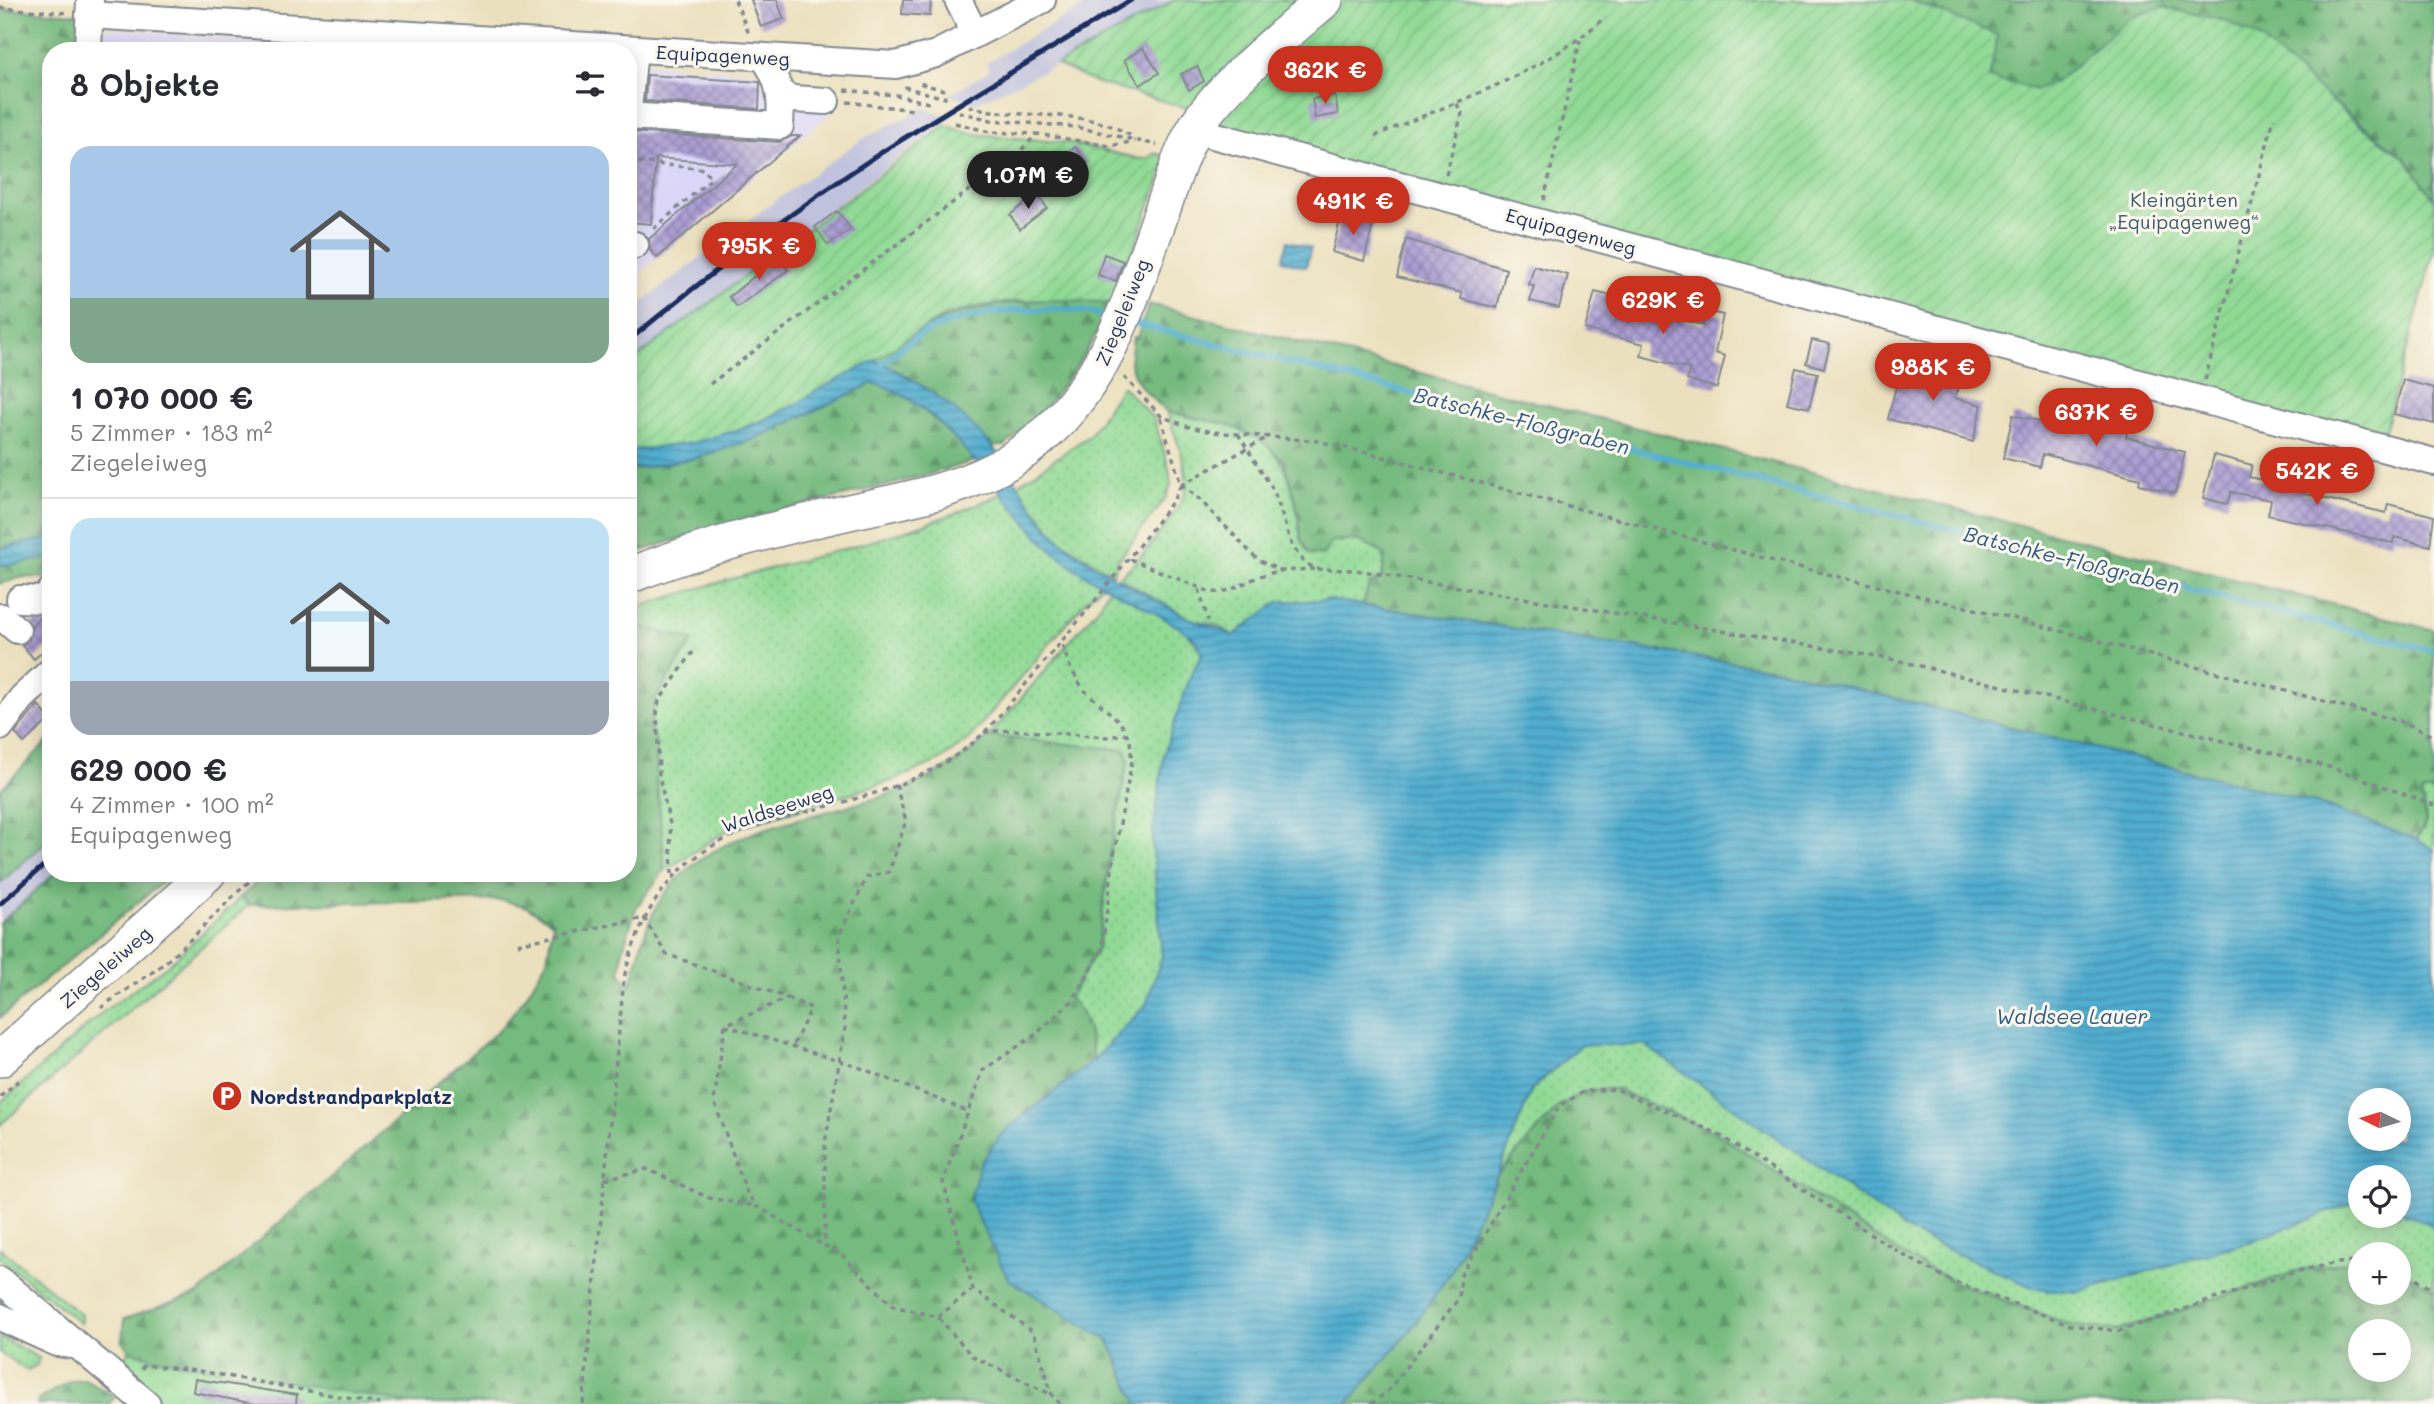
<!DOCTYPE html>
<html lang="de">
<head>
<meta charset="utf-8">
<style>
	body { margin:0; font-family:Mali,sans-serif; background:#f2f2f3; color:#2b2b33; height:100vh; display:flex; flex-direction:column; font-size:26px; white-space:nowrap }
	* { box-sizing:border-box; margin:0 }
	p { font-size:23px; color:#7c7c81 }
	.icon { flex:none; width:38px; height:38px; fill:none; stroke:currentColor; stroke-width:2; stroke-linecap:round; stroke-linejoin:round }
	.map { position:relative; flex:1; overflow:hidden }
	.panel { position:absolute; left:42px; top:42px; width:595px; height:840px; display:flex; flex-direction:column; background:#fff; border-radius:28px; box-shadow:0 4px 18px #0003 }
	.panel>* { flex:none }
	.needle { width:46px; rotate:275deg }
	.buttons { position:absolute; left:2348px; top:1088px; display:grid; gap:14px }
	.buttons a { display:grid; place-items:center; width:63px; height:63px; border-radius:50%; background:#fff; box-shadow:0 4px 18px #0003; font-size:35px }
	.price { position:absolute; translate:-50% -60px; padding:0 16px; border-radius:24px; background:#c8321e; color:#fff; font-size:23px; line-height:46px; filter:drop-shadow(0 2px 4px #0008) }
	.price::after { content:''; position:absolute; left:50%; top:42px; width:21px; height:16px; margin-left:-10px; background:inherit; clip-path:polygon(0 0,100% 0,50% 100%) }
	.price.on { background:#222; color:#fff }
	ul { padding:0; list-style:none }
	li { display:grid; align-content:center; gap:14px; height:371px; padding:0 28px }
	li+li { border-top:2px solid #e1e1e2 }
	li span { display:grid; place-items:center; height:217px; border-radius:21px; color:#555 }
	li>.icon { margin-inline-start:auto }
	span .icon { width:126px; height:126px; fill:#fffc; stroke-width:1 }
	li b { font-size:30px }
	h2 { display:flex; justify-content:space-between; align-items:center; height:84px; padding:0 28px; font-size:30px }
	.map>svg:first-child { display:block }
	.built { fill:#dbd6f7 }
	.railway { fill:#c1c2dd }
	.grass { fill:url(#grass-dots); stroke:#56847a; stroke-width:2 }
	.forest { fill:url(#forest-firs); stroke:#48746e; stroke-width:2; fill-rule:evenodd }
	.park { fill:url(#park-crowns); stroke:#56847a; stroke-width:2 }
	.garden { fill:url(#garden-furrows); stroke:#56847a; stroke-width:2 }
	.water { fill:url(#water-rules); stroke:#366e96; stroke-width:2; fill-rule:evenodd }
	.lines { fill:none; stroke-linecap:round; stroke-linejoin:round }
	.stream { stroke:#51adcf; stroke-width:6 }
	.building { fill:url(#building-cross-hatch) }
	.minor-casing { stroke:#83888e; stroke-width:30 }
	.major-casing { stroke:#83888e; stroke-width:38 }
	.path { stroke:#83888e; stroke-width:3.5; stroke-dasharray:5 5; stroke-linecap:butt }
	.minor { stroke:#fff; stroke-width:26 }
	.major { stroke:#fff; stroke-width:35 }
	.rail { stroke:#1b2f5e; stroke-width:5 }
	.labels { text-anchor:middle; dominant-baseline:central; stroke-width:6; stroke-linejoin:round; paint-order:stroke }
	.street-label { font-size:19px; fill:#1b2f5e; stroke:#fbf7ec }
	.park-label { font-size:19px; fill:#385a6c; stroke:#fbf7ec }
	.poi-label { font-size:19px; font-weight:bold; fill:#1b2f5e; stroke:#fbf7ec; text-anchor:start }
	.water-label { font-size:21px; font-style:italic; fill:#2e5b86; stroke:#fbf7ec }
</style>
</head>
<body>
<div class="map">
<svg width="2434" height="1404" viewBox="0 0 2434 1404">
	<defs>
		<pattern id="grass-dots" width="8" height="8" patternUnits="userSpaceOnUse" patternTransform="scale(1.75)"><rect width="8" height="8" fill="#91da95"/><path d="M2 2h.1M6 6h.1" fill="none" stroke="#7cbb83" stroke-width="1.8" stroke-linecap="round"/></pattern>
		<pattern id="forest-firs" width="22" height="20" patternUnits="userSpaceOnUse" patternTransform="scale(1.75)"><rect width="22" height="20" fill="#74ba7e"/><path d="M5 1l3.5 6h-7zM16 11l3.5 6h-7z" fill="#5e986a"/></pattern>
		<pattern id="park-crowns" width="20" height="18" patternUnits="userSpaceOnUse" patternTransform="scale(1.75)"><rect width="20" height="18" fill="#91da95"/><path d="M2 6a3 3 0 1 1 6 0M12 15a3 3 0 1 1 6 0" fill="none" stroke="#7cbb83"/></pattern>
		<pattern id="garden-furrows" width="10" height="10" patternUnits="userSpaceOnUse" patternTransform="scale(1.75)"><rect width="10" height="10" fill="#91da95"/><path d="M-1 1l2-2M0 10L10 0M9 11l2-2" fill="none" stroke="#7cbb83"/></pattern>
		<pattern id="water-rules" width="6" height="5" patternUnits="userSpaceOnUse" patternTransform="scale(1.75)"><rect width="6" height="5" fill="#51adcf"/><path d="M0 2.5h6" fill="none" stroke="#428dab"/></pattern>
		<pattern id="building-cross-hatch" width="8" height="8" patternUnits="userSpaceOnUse" patternTransform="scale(1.75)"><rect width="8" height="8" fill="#ac9ed3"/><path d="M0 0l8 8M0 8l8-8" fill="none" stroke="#8b81ae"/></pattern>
	</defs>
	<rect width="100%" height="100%" fill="#fbf7ec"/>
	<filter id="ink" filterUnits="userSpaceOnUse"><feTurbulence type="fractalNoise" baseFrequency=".0143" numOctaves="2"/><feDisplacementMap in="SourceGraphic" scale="14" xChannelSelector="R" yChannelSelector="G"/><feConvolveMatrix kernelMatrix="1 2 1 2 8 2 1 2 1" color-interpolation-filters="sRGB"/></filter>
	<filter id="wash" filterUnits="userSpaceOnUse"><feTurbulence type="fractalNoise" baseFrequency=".00686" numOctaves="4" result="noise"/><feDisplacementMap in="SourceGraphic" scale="28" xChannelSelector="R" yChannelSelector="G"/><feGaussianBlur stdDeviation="1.57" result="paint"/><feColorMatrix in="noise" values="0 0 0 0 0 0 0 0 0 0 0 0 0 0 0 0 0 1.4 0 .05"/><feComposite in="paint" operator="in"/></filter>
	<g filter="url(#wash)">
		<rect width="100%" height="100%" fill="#ebe0be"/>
		<!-- built -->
		<g class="built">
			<path d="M104,28L459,51H96V36Z"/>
			<path d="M628,63L762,73L761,82L788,104L838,107L628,282Z"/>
		</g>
		<!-- railway -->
		<g class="railway">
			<path d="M1094,0H1174L1057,65L975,103L949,95L990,70L986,63Z"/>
			<path d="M924,108L952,117L628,364V313L765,208L864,138Z"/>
			<path d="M51,837V873H55L0,923V883Z"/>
		</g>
		<!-- grass -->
		<g class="grass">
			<path d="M1122,386L1154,419L1169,468L1171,485L1166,497L1117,562L1113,574L1061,541L1016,486L1090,435Z"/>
			<path d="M1167,412C1186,417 1207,419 1226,424C1288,442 1294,483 1301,539L1322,556L1332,541L1358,540L1385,554L1382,578L1369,584L1363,605L1330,600L1278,602L1233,636L1219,626L1191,619L1118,577C1135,568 1185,506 1186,486C1188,463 1174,434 1167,412Z"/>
			<path d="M1003,493L1052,551L1104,584L1089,597L968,740L940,760L894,780L726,831L663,872L664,856L656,778L657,746L650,727L655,699L693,641L628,623V611C751,567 885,548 1003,493Z"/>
			<path d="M1109,587C1140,605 1187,621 1202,654L1190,677L1164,754L1152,841L1162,956L1146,1005L1093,1061C1091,1039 1087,1012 1069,999L1098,948L1110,854L1128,761L1126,751L989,736L1100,606Z"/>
			<path d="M2434,791V850L2417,840L2426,822L2421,792Z"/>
			<path d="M241,897L249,905L0,1125V1103L104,1011L168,965Z"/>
			<path d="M1581,1045H1645L1913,1234L2034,1288L2078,1292L2254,1240L2360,1199L2361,1216H2399V1210L2434,1226V1290L2399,1269V1255H2361V1262L2336,1263L2298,1271L2119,1331L2071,1325L1952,1281L1905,1256L1716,1133L1559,1106L1497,1176L1532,1089Z"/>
			<path d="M0,1248L81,1315V1324L0,1258Z"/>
			<path d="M0,1337L39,1358L37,1365L27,1370L0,1353Z"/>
		</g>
		<!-- forest -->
		<g class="forest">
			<path d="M1909,0H2434V199L2405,158L2311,84L2129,18L2058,81L2038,90L1989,78L1997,35Z"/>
			<path d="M0,8L89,15L88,51H51V538L0,548Z"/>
			<path d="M1059,299L1113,303C1084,360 1054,406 1004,446H991L942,401L875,360C941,311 978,304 1059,299Z"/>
			<path d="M1149,304L2434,630V791L2421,793L2426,822L2417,840L2316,803L1781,670L1363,605L1369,584L1382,578L1385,554L1358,540L1333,541L1322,556L1309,554L1301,539L1296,502L1284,461L1259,439L1227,424L1167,412L1142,388L1134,375L1130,363L1133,337L1137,338Z"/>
			<path d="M873,383C912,391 945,431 974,457L975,461L893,484L737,521L628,555V470L696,458L754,439Z"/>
			<path d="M51,558V578L23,577L0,584V566Z"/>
			<path d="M628,623L693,640L655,699L650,727L657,746L656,778L664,856L663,872L636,908L623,949L620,973L631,984C639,956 644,925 661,899C712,823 820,820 898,791C933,778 962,761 989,736L1126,750L1128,761L1110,854L1098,948L1069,998C1087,1012 1091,1039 1093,1061L1003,1132L1008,1279L1109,1341L1138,1404H413L153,1358L130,1351L122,1341L124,1319L198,1294L501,1028L526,996L547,960L553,923L527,907L502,900L249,905L241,897L267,873H628Z"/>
			<path d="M51,738V837L0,883V790Z"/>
			<path d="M55,873H173L0,1018V923Z"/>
			<path d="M1616,1089L1716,1133L1905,1256L1952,1281L2071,1325L2119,1331L2298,1271L2336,1263L2361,1262V1293H2399L2401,1270L2434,1290V1404H1347L1409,1332L1451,1272L1497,1176L1559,1106L1585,1091ZM2361,1332H2399V1370H2361Z"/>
			<path d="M85,1379L116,1397L108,1404H37L38,1400L72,1380Z"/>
		</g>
		<!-- park -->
		<path class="park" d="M130,1351L153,1358L413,1404H164L118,1366Z"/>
		<!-- garden -->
		<g class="garden">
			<path d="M1174,0H1307L1191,109L1094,82L1057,65Z"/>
			<path d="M1325,0H1909L1998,35L1989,78L2037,90L2058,81L2129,18L2162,7L2227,21L2257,36L2356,122L2405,158L2434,199V251L2380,447L1205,133Z"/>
			<path d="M946,125L974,134L1070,143L1140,159L1148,158L1154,153L1168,157L1113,303C1063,299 1013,297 964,310C928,319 902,344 871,362C815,394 757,430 692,443C671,447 649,448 628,451V364Z"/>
		</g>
		<!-- water -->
		<g class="water">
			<path d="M1288,241L1311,248L1306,267L1282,260Z"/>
			<path d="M875,360C917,379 961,410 991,445C1017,476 1030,513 1060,540C1095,570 1149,596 1189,618C1204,626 1218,626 1233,636L1278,602L1330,600L1781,670L2316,803L2417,840L2434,850V1226L2399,1210V1178H2361V1200L2254,1240L2078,1292L2034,1288L1913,1234L1645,1045H1581L1532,1089L1497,1176L1451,1272L1409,1332L1347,1404H1138L1109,1341L1008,1279L970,1201L980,1164L1003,1132L1093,1061L1146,1005L1162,956L1152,841L1164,754L1190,677L1202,654L1196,640C1152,604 1092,588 1051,549C1002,504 941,397 873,383L754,439L696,458L628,470V451L692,443L749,427L794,406L816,391ZM2361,1101H2399V1139H2361Z"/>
			<path d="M51,538V558L0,566V548Z"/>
		</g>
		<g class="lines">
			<!-- stream -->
			<g class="stream">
				<path d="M1133,323L2434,651"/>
				<path d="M879,367C891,357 904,345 917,337C967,308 1057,302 1112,317"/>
			</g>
		</g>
		<g id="blocks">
			<!-- building -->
			<g class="building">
				<path d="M751,0H777L784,19L761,27Z"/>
				<path d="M903,0H931L930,16L902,14Z"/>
				<path d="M1143,48L1159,73L1140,85L1124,60Z"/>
				<path d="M1197,66L1204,81L1189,90L1181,74Z"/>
				<path d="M647,75L760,82L759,109L645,101Z"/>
				<path d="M1335,95L1338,114L1315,118L1312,99Z"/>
				<path d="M630,132L779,142L792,136H800L657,258L650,250L649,239L737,164L656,158L651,224L628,222Z"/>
				<path d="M1075,147L1088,163L1076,172L1063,156Z"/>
				<path d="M1037,194L1047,208L1020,229L1010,215Z"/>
				<path d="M837,211L851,229L828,245L815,227Z"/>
				<path d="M1342,213L1374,221L1364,261L1332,252Z"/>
				<path d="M1406,239L1506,269L1497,308L1461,299L1462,293L1397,277Z"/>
				<path d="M1104,254L1123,261L1116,281L1098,275Z"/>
				<path d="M778,257L788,270L737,307L729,297Z"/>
				<path d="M1534,266L1568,275L1559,308L1530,301L1534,286L1529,285Z"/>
				<path d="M1595,292L1632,301L1631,307L1703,325L1706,311L1723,315L1715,353L1725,356L1717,388L1687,380L1690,369L1641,356L1644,344L1585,329Z"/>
				<path d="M1812,340L1830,344L1824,368L1806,363Z"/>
				<path d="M1898,350L1913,354L1906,384L1939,392L1946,363L1963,367L1955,398L1982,405L1973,442L1888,419L1897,382L1891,380Z"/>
				<path d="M1796,368L1818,373L1809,408L1787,403Z"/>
				<path d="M2403,380L2434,388V424L2394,414Z"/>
				<path d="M2079,406L2130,420L2126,437L2185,452L2175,493L2139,484L2140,479L2043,454L2040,467L2003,458L2013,415L2073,429Z"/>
				<path d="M2214,455L2252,465L2249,477L2303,490L2302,493L2386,513L2388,504L2434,516L2430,546L2394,537L2393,543L2268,515L2271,500L2231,492L2227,504L2203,498Z"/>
				<path d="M41,616L51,627V644L34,659L22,645L29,640L32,625Z"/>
				<path d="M38,705L50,719L24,743L15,733Z"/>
				<path d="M195,1379L297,1395L296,1404H255L193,1392Z"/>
			</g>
		</g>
	</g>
	<g filter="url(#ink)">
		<use href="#blocks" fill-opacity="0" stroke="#83888e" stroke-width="2"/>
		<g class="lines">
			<!-- minor casing -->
			<g class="minor-casing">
				<g id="minor">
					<path d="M958,0L975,34"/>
					<path d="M89,15L896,65L936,54L1042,0"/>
					<path d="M88,51L90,0"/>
					<path d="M781,94L793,99L826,101"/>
					<path d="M628,110L634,50"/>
					<path d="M628,116L780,126C782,99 780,78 763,57"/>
					<path d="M1197,124L1205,133L2434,462"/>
					<path d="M628,248L635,245"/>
					<path d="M20,599L45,600L51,591"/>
					<path d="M0,619L2,617L17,630"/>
					<path d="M0,727L22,698L51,671"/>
					<path d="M0,1280L147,1404"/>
					<path d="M0,1317L57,1343L71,1345"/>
				</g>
			</g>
			<!-- major casing -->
			<g class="major-casing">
				<g id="major">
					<path d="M628,576C696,549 765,531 836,515C895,501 959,493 1011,460C1102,404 1129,303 1163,208C1173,180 1181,151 1197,125C1220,87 1289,31 1325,0"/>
					<path d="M0,1059L208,873"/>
				</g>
			</g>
			<!-- path -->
			<g class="path">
				<path d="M735,0L749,34"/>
				<path d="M0,8L68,13"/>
				<path d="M904,87L945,98L944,90L919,83"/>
				<path d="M845,90L896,95L933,104"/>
				<path d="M847,102L914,110"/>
				<path d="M969,106C1024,122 1083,105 1133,137"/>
				<path d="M959,112L991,120L1076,127L1157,145"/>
				<path d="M955,123L990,132L1036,134"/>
				<path d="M1375,136C1453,102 1542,75 1605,17"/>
				<path d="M628,161L704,169L711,179L650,232"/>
				<path d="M1446,175L1462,113L1455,101"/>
				<path d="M1544,200L1580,40"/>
				<path d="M1124,377L1161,416L1189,427L1213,432L1318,441L1384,457L1786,564L2016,619L2406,723L2434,737"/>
				<path d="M2205,380L2274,118"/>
				<path d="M710,384L1015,156L1037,134L1110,146L1135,141"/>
				<path d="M1161,418L1181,485L1199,499L1258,560L1282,571"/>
				<path d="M1238,434L1274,491L1292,546L1304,562L1316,569L1356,570L1896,660L2333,768L2434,805"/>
				<path d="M1181,485L1268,437"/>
				<path d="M1130,559L1210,592C1231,594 1240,584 1258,577C1275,570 1295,570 1314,569"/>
				<path d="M1199,589L1208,621"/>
				<path d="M984,732L1012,730L1107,737L1127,734"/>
				<path d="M896,785L906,821L889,872L867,877L839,935L845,1029L825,1143V1246L841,1254L893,1306L938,1317L972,1356L1052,1395"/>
				<path d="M672,874L670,824L659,776L657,710L659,701L693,652"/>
				<path d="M644,918L666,954L788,998L725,1025"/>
				<path d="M517,944L644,918"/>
				<path d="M788,998L811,1008L793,1046"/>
				<path d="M101,1008C122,991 147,978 168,960C200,933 226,900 259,873"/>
				<path d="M725,1025L714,1101L746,1191L756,1206L825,1246"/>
				<path d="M725,1025L861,1068L969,1112"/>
				<path d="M0,1097L19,1080"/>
				<path d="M605,1179L647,1169L709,1198L756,1206"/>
				<path d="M2399,1269L2434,1290"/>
				<path d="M938,1317L973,1289"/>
				<path d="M141,1369L145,1365L205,1372L380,1404"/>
				<path d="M583,1404L624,978C673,775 842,844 969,746C992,728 1011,701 1030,679C1079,621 1127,562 1173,501L1181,485"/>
				<path d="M1060,1404L1052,1395L1033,1332L973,1289L943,1182L983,1070L1035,1035L1072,1001L1102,949L1114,855L1132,761L1130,740L1120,722L1083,689L1070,667L1062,644"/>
				<path d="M1371,1404L1387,1392L1459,1298L1461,1275L1559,1106L1585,1091L1616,1089L1716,1133L1905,1256L1952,1281L2071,1325L2119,1331L2298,1271L2336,1263L2361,1262"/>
			</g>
			<!-- minor -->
			<use href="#minor" class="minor"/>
			<!-- major -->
			<use href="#major" class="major"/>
			<!-- rail -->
			<g class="rail">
				<path d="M628,341C708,275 790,213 876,156C960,102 1046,52 1131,0"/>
				<path d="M0,904L51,859"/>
			</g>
		</g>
	</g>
	<!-- icons -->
	<defs>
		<g id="parking-disc" transform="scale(1.575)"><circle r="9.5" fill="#c8321e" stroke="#fbf7ec"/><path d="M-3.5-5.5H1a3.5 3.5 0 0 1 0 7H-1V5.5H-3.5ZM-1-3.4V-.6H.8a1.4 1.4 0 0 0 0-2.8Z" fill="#fff"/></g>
	</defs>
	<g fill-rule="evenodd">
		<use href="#parking-disc" x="227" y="1096"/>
	</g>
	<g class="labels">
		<!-- street labels -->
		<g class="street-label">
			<text transform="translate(723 55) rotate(3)">Equipagenweg</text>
			<text transform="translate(1571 231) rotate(15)">Equipagenweg</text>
			<text transform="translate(1122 312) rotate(-68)">Ziegeleiweg</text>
			<text transform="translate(777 808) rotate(-18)">Waldseeweg</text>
			<text transform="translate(105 967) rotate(-41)">Ziegeleiweg</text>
		</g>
		<!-- park labels -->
		<g class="park-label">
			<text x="2184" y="199">Kleingärten<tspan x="2184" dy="22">„Equipagenweg“</tspan></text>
		</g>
		<!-- poi labels -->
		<g class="poi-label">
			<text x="250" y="1096">Nordstrandparkplatz</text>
		</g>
		<!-- water labels -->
		<g class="water-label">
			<text transform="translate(1522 420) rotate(14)">Batschke‐Floßgraben</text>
			<text transform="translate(2072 559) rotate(14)">Batschke‐Floßgraben</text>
			<text x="2072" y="1015">Waldsee Lauer</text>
		</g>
	</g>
</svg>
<div class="buttons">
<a><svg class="needle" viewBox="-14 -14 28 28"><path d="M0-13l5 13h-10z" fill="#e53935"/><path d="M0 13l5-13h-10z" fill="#7c7c81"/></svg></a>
<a><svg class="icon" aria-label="locate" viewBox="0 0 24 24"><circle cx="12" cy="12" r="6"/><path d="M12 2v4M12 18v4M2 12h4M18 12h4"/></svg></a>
<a>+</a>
<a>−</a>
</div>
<b class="price" style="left:1325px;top:106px">362K €</b>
<b class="price on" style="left:1028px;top:211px">1.07M €</b>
<b class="price" style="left:1353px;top:237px">491K €</b>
<b class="price" style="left:759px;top:282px">795K €</b>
<b class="price" style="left:1663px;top:336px">629K €</b>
<b class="price" style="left:1933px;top:403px">988K €</b>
<b class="price" style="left:2096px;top:448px">637K €</b>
<b class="price" style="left:2317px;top:507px">542K €</b>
<section class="panel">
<h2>8 Objekte<svg class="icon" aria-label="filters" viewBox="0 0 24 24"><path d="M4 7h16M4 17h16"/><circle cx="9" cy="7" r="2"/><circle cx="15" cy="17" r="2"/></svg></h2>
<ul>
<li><span style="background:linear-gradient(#a9c7e8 70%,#7fa58c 0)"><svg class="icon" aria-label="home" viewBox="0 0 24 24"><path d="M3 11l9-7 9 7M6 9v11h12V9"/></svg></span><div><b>1 070 000 €</b><p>5 Zimmer · 183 m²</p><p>Ziegeleiweg</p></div></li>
<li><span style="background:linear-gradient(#bfe0f5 75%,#9aa5b1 0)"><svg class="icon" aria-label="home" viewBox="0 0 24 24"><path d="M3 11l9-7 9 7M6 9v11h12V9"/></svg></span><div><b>629 000 €</b><p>4 Zimmer · 100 m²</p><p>Equipagenweg</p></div></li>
</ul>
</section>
</div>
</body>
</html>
